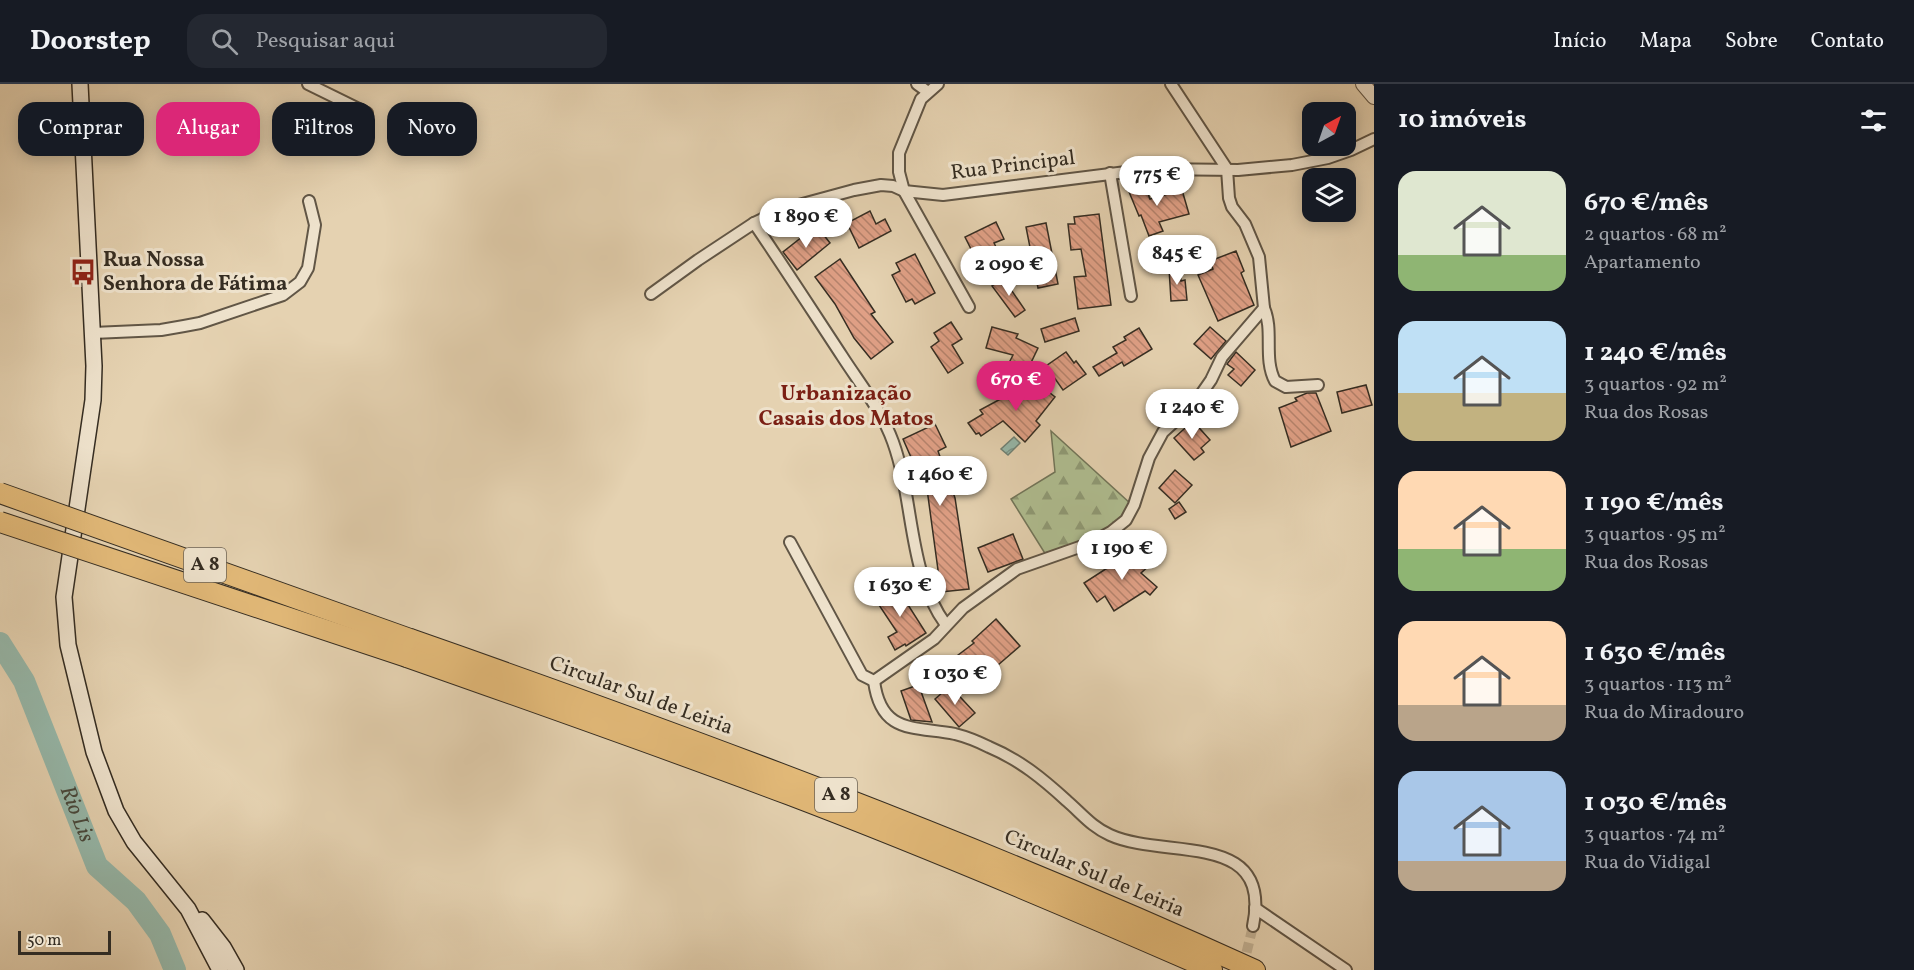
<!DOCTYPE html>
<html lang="pt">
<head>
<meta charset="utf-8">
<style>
	body { margin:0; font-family:Vollkorn,serif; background:#242831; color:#f1f3f6; height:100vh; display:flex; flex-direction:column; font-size:22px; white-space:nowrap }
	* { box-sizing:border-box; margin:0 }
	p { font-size:20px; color:#9ea1a6 }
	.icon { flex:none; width:33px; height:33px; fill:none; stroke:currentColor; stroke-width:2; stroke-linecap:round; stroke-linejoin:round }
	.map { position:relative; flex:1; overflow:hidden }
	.panel { display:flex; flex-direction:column; background:#171b24; width:540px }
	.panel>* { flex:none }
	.hud { position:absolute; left:18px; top:18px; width:570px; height:54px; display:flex; gap:12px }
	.needle { width:39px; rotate:40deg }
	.controls { position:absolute; left:1302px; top:18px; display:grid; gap:12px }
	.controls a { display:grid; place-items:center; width:54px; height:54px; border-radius:12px; background:#171b24; box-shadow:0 3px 15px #0003; font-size:30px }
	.scale { position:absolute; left:18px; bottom:15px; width:93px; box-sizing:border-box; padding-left:6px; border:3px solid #352d22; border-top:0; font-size:16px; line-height:21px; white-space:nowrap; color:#352d22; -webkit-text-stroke:4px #eee2cc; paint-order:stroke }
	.price { position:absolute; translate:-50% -51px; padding:0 14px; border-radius:21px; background:#fff; color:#222; font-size:20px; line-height:39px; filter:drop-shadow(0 2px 3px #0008) }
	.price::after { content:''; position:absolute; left:50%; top:36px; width:18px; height:14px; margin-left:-9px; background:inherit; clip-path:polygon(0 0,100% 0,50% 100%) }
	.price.current { background:#db2777; color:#fff }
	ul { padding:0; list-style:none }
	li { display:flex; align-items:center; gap:18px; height:150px; padding:0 24px }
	li span { display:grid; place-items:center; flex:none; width:168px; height:120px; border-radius:18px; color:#555 }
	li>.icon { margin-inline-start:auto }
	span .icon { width:72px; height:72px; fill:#fffc; stroke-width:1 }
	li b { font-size:26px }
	h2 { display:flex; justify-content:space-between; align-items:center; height:72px; padding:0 24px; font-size:26px }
	.chip { padding:0 21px; border-radius:18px; background:#171b24; box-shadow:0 3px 15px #0003; font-size:21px; line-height:54px }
	.chip.current { background:#db2777; color:#fff }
	header { display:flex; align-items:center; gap:36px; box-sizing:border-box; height:84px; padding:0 30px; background:#171b24; border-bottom:2px solid #363941 }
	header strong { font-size:28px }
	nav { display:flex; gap:33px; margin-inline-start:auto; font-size:21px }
	.search { width:420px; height:54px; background:#242831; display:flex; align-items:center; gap:15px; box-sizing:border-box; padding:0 21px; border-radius:18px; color:#9ea1a6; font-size:22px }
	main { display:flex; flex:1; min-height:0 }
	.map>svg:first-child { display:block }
	.forest { fill:url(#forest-firs); stroke:#727559; stroke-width:1.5 }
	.water { fill:url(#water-waves); stroke:#6f8074; stroke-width:1.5 }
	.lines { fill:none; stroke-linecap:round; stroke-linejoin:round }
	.river { stroke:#96b8aa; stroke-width:22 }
	.building { fill:url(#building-back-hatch); stroke:#352d22; stroke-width:1.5 }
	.minor-tunnel { stroke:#c2b194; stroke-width:10; stroke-dasharray:10 5; stroke-linecap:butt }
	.minor-casing { stroke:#615646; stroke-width:14 }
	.tertiary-casing { stroke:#615646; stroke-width:16 }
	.secondary-casing { stroke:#352d22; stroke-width:18 }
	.motorway-casing { stroke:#352d22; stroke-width:22 }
	.minor { stroke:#eee2cc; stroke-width:10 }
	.tertiary { stroke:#eee2cc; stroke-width:14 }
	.secondary { stroke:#eee2cc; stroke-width:15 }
	.motorway { stroke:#e2b978; stroke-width:20 }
	.motorway-bridge-casing { stroke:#352d22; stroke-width:22; stroke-linecap:butt }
	.motorway-bridge { stroke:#e2b978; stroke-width:20 }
	.labels { text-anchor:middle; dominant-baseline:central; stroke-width:6; stroke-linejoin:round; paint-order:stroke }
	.shield { fill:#eee2cc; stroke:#6c6355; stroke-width:1.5 }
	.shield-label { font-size:20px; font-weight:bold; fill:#352d22 }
	.street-label { font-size:21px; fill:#352d22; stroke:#eee2cc }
	.poi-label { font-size:21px; font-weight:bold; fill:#352d22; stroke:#eee2cc; text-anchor:start }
	.neighbourhood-label { font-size:22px; font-weight:bold; fill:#7a1f14; stroke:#eee2cc }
	.water-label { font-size:22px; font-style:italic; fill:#48493d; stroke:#eee2cc }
</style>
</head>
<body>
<header>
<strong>Doorstep</strong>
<div class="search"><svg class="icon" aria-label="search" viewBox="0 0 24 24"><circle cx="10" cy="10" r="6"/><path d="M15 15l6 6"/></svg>Pesquisar aqui</div>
<nav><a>Início</a><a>Mapa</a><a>Sobre</a><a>Contato</a></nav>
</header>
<main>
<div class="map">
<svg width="1374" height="886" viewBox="0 0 1374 886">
	<defs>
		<pattern id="forest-firs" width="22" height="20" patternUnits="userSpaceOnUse" patternTransform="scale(1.5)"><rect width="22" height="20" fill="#afbd90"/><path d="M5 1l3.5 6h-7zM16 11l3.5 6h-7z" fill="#8f9a75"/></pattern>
		<pattern id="water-waves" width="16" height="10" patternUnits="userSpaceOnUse" patternTransform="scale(1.5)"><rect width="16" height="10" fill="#96b8aa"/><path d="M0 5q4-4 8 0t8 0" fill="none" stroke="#7b968a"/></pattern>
		<pattern id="building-back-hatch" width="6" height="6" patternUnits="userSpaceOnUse" patternTransform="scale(1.5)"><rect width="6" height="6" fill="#e0a086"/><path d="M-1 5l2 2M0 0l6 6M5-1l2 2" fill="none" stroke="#b6836d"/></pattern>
	</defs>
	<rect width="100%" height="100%" fill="#e5d2b1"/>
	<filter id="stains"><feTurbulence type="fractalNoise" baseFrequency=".00333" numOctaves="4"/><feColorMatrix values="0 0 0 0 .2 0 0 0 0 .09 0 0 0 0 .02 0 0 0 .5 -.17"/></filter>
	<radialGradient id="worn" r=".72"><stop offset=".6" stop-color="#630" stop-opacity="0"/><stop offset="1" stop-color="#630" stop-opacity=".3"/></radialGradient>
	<!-- forest -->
	<path class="forest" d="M1051,347L1132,421C1118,452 1075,460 1046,471L1011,415L1055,388Z"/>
	<!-- water -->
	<path class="water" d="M1014,353L1020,359L1008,371L1001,365Z"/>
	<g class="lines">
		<!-- river -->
		<path class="river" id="s1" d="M0,559L24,597L97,782L136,817L160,850L175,886"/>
	</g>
	<!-- building -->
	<g class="building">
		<path d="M1143,97L1150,115L1182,106L1189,130L1159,138L1163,147L1149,152L1141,131L1139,132L1127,103Z"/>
		<path d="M870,127L876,140L885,135L891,147L859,164L847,139Z"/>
		<path d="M1099,130L1111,221L1078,225L1074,193L1086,192L1081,165L1071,166L1068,140H1075L1074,133Z"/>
		<path d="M996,138L1004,155L994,159L1000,171L979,181L965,153Z"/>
		<path d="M1046,139L1058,200L1038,204L1026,143Z"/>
		<path d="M819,145L830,159L797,186L783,168L807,149L810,153Z"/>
		<path d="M1236,167L1244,187L1241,189L1254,221L1218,237L1198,191L1213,185L1210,177Z"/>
		<path d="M915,170L935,209L915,220L912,215L906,218L892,191L900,187L896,179Z"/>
		<path d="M840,175L875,228L871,230L893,258L871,275L854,254L835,220L815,193Z"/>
		<path d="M1169,184H1180L1181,197L1185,196L1187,216L1171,217Z"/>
		<path d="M1003,194L1025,226L1015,233L992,202Z"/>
		<path d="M1075,234L1079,247L1045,258L1041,245Z"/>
		<path d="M951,238L962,255L952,261L963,279L948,289L931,263L939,257L934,249Z"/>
		<path d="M992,243L1018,250L1016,254L1038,264L1027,287L1009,279L1013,271L986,264Z"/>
		<path d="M1210,243L1226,257L1211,275L1194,260Z"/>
		<path d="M1139,244L1152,265L1124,282L1122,278L1099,292L1093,283L1117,269L1113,263L1126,256L1124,253Z"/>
		<path d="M1066,268L1074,279L1076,277L1086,290L1063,306L1046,282Z"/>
		<path d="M1236,268L1255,286L1241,302L1228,291L1234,285L1227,280Z"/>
		<path d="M1032,295L1055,313L1036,337L1040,341L1025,358L1003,337L981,352L979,349L976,350L968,339L983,330L980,326L1008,311L1015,317Z"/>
		<path d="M1366,301L1372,321L1342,329L1337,308Z"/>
		<path d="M1307,309H1316L1331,347L1291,363L1279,324L1297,317L1295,314Z"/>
		<path d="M1193,337L1210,356L1201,364L1204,368L1194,376L1174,354Z"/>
		<path d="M935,340L946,363L938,367L955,414L969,505L941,508L927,405L920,407L914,388L917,387L903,355Z"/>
		<path d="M1175,386L1192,401L1175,419L1159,404Z"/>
		<path d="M1179,418L1186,428L1175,435L1169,425Z"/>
		<path d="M1013,450L1023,475L988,488L978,464Z"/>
		<path d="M1135,464L1150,481L1141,489L1157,503L1150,511L1145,507L1114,527L1105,512L1097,518L1084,499L1118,477L1119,478Z"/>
		<path d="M896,502L926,549L906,562L905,560L895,566L888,553L897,548L875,515Z"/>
		<path d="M996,535L1020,562L998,581L993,576L973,591L969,586L956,596L945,581L974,559L972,557Z"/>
		<path d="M915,602H919L932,638L911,636L901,607Z"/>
		<path d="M950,602L975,629L959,643L935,615Z"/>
	</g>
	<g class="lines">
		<!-- minor-tunnel -->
		<path class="minor-tunnel" d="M1243,883L1253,842"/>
		<!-- minor casing -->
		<g class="minor-casing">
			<g id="minor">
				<path d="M308,0L367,29"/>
				<path d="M917,0L928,8"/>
				<path d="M938,0L921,15L899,69V88L904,107L969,223"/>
				<path d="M1110,89L1131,212"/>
				<path d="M754,139C784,183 813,228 842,272C860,300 882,327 893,358C915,419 907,487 946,541"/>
				<path d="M651,210L698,176L754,139L784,125L854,106L881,101L893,102L904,107L943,111L1150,85L1238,86L1292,81L1328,74L1351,66L1374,55"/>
				<path d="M1264,224C1274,247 1263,274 1275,297L1286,303L1318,301"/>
				<path d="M93,249L161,246L184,242L200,239L283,211L300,198L308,184L315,141L309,117"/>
				<path d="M790,458L862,591L874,597L934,555L963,524L1017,485L1091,459L1111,448L1126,436L1134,421L1149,374L1163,348L1195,319L1211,296L1222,273L1264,224L1259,173L1245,140L1232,123L1229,114L1227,85L1171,0"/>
				<path d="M874,597C881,651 915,642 955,650C967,653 979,658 989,663C1020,676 1043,695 1067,717C1082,730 1092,743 1110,751C1165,776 1273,745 1253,842"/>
				<path d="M1255,824L1346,886"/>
			</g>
		</g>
		<!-- tertiary casing -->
		<g class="tertiary-casing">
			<path id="tertiary" d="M1363,0L1374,13"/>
		</g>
		<!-- secondary casing -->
		<g class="secondary-casing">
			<g id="secondary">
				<path d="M80,0L94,282L93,316L64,513L68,561L94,668L116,727L134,758L188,825L220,886"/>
				<path d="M202,836L223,863L236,886"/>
			</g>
		</g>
		<!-- motorway casing -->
		<g class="motorway-casing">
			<g id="motorway">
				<path d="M410,555C696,655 980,761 1255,886"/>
				<path d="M407,573C535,618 663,663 790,711C932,765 1073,825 1212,886"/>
			</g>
		</g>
		<!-- minor -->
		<use href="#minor" class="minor"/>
		<!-- tertiary -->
		<use href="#tertiary" class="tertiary"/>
		<!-- secondary -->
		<use href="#secondary" class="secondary"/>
		<!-- motorway -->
		<use href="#motorway" class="motorway"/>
		<!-- motorway-bridge casing -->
		<g class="motorway-bridge-casing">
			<g id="motorway-bridge">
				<path d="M0,409L410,555"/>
				<path d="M0,438L407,573"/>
			</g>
		</g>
		<!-- motorway-bridge -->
		<use href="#motorway-bridge" class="motorway-bridge"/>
	</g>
	<!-- icons -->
	<defs>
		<g id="bus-bare" transform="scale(2.07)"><path d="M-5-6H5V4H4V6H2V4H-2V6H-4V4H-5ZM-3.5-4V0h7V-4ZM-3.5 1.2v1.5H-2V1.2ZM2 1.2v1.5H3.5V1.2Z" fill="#8f2418" stroke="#eee2cc" stroke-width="2.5" paint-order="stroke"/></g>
	</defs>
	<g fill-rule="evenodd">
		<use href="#bus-bare" x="83" y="188"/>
	</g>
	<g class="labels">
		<!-- shield labels -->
		<g class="shield">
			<rect x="184" y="464" width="42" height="34" rx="4.5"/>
			<rect x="815" y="694" width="42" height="34" rx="4.5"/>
		</g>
		<g class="shield-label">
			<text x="205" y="481">A 8</text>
			<text x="836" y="711">A 8</text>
		</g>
		<!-- street labels -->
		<g class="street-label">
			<text transform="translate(1013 82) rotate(-7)">Rua Principal</text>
			<text transform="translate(641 612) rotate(20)">Circular Sul de Leiria</text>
			<text transform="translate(1094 790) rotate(23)">Circular Sul de Leiria</text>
		</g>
		<!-- poi labels -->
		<g class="poi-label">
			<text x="103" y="176">Rua Nossa<tspan x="103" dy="24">Senhora de Fátima</tspan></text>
		</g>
		<!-- neighbourhood labels -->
		<g class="neighbourhood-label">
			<text x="846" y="310">Urbanização<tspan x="846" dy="25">Casais dos Matos</tspan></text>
		</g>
		<!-- water labels -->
		<g class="water-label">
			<text stroke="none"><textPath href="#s1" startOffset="188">Rio Lis</textPath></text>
		</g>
	</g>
	<rect width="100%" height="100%" filter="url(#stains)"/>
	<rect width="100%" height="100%" fill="url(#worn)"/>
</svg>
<div class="controls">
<a><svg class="needle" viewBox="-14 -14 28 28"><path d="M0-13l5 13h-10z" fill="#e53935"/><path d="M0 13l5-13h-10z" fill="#9ea1a6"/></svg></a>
<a><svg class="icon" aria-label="layers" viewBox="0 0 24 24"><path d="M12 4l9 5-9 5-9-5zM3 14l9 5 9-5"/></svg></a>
</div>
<div class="scale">50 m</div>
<b class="price" style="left:1157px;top:123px">775 €</b>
<b class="price" style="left:806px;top:165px">1 890 €</b>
<b class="price" style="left:1177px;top:202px">845 €</b>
<b class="price" style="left:1009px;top:213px">2 090 €</b>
<b class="price current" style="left:1016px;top:328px">670 €</b>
<b class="price" style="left:1192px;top:356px">1 240 €</b>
<b class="price" style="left:940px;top:423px">1 460 €</b>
<b class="price" style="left:1122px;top:497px">1 190 €</b>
<b class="price" style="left:900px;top:534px">1 630 €</b>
<b class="price" style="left:955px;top:622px">1 030 €</b>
<div class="hud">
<a class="chip">Comprar</a>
<a class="chip current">Alugar</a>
<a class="chip">Filtros</a>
<a class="chip">Novo</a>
</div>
</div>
<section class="panel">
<h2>10 imóveis<svg class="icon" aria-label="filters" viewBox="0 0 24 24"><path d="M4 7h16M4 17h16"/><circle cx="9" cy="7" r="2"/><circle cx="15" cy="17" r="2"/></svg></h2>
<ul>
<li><span style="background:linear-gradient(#dfe7d0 70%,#8fb573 0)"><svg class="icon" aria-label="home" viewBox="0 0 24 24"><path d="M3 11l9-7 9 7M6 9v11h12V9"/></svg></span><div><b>670 €/mês</b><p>2 quartos · 68 m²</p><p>Apartamento</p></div></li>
<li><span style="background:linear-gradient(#bfe0f5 60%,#c2b280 0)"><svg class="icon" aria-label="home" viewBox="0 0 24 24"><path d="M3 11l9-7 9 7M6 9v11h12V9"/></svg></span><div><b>1 240 €/mês</b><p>3 quartos · 92 m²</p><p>Rua dos Rosas</p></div></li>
<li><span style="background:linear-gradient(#ffd9b3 65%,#8fb573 0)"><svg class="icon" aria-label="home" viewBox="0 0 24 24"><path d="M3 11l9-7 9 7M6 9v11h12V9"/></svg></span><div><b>1 190 €/mês</b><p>3 quartos · 95 m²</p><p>Rua dos Rosas</p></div></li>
<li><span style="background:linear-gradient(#ffd9b3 70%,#b9a48a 0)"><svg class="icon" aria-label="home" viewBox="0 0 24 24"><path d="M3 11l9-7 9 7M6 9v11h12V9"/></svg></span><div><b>1 630 €/mês</b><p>3 quartos · 113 m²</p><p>Rua do Miradouro</p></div></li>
<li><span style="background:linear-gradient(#a9c7e8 75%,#b9a48a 0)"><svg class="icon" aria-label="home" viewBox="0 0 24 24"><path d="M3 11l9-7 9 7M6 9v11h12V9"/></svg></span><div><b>1 030 €/mês</b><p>3 quartos · 74 m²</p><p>Rua do Vidigal</p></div></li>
</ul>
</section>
</main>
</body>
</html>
